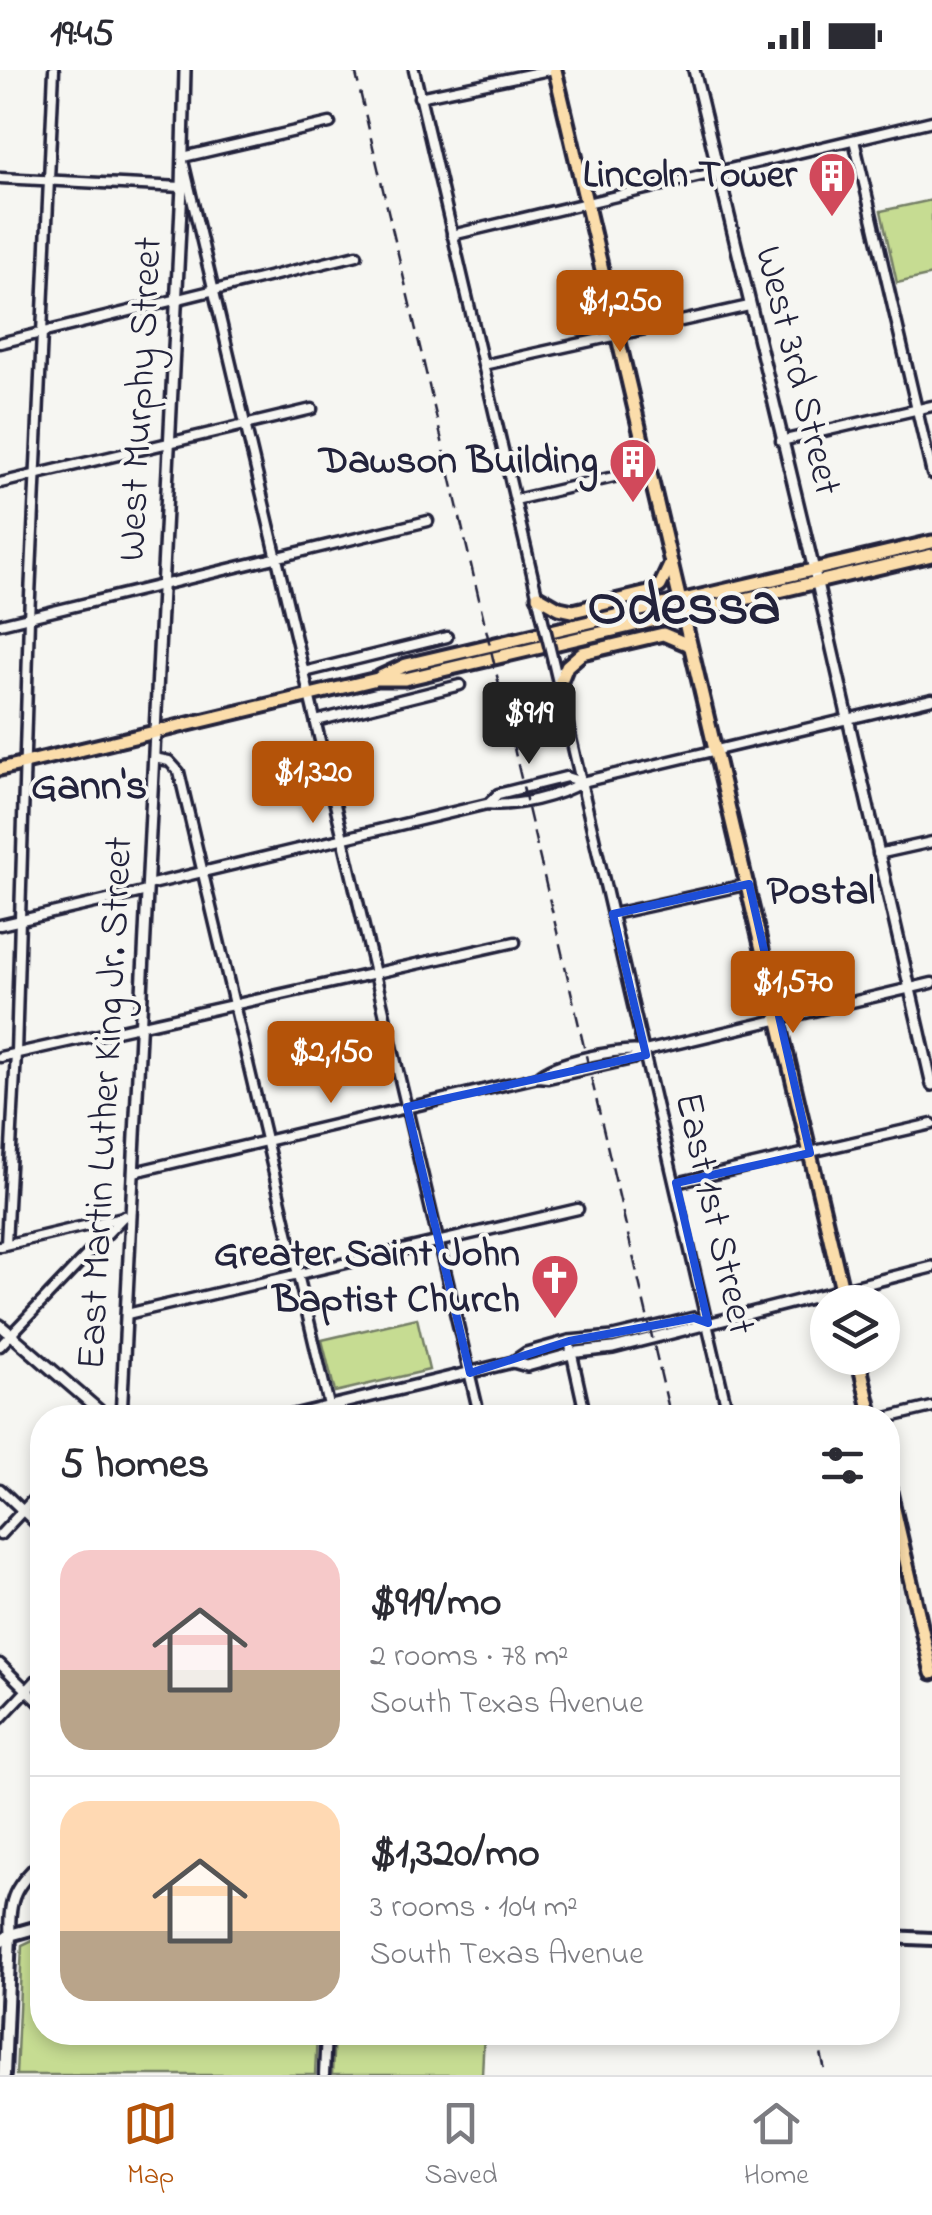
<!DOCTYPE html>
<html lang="en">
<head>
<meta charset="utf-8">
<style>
	body { margin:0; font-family:"Indie Flower",sans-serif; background:#f7f7f7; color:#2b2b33; height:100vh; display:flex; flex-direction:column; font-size:38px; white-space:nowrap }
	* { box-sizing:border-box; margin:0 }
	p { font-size:32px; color:#7c7c81 }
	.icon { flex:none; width:55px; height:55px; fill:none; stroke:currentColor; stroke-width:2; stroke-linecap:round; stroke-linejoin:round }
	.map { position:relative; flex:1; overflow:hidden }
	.sheet { position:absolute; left:30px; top:1335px; width:870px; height:640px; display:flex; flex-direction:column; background:#fff; border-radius:40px; box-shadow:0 5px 15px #0003 }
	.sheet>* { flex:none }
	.controls { position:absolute; left:810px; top:1215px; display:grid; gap:20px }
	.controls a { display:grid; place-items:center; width:90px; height:90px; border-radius:50%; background:#fff; box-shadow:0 5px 15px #0003; font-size:50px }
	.price { position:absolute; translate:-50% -85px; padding:0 22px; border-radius:10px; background:#b45309; color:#fff; font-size:32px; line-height:65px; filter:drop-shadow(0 2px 5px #0008) }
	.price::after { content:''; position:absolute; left:50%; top:60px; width:30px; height:22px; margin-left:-15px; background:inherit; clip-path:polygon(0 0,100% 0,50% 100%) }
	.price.selected { background:#222; color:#fff }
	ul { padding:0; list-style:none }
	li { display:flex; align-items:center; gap:30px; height:250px; padding:0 30px }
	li+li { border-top:2px solid #e1e1e2 }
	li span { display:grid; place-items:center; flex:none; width:280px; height:200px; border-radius:30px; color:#555 }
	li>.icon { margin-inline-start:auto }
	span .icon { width:120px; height:120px; fill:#fffc; stroke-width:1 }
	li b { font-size:42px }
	h2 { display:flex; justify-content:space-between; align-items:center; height:120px; padding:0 30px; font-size:42px }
	.status { display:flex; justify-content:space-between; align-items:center; height:70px; padding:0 50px; background:#fff; direction:ltr }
	.status svg { height:28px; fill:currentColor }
	.menu { display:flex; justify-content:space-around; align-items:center; height:140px; border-top:2px solid #e1e1e2; background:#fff; font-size:28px; color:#7c7c81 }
	.menu a { display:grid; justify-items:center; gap:5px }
	.menu .selected { color:#b45309 }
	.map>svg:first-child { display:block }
	.green { fill:#c6dc92; stroke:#747f66; stroke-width:2.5 }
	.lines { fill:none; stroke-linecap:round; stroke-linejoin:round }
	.minor-casing { stroke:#22223b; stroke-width:15 }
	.tertiary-casing { stroke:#22223b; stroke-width:16 }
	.secondary-casing { stroke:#22223b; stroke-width:18 }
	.primary-casing { stroke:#22223b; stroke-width:19 }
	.minor { stroke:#f6f6f2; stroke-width:8 }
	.tertiary { stroke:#f6f6f2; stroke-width:9 }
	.secondary { stroke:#f6f6f2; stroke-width:10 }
	.primary { stroke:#fbddab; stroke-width:11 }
	.rail { stroke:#22223b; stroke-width:2.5; stroke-dasharray:15 8; stroke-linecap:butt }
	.minor-bridge-casing { stroke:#22223b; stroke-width:15; stroke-linecap:butt }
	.minor-bridge { stroke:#f6f6f2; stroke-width:8 }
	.marked { fill:none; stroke:#1d4ed8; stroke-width:8; stroke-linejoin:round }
	.labels { text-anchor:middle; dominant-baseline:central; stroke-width:8; stroke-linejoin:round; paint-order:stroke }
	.poi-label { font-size:40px; font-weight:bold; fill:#22223b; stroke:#f6f6f2; text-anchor:end }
	.street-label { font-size:40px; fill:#22223b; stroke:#f6f6f2 }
	.neighbourhood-label { font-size:42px; font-weight:bold; fill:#22223b; stroke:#f6f6f2 }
	.town-label { font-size:60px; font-weight:bold; fill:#22223b; stroke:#f6f6f2 }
</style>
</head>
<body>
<div class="status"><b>19:45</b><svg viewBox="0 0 49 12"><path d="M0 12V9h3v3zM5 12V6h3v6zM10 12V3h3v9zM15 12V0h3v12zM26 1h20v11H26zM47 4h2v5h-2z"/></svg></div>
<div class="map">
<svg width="932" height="2005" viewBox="0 0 932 2005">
	<rect width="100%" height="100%" fill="#f6f6f2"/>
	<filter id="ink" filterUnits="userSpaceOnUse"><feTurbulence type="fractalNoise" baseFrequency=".01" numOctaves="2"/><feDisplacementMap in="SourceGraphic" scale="20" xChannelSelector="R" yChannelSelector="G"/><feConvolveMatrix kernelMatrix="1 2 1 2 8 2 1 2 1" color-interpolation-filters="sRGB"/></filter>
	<g filter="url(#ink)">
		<!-- green -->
		<g class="green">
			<path d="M932,130V205L897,213L881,141Z"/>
			<path d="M417,1248L429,1300L335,1322L322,1270Z"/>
			<path d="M41,1866L42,1962L317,1963L315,2005H16L22,1875Z"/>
			<path d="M334,1963H484L482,2005H332Z"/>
		</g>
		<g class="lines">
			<!-- minor casing -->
			<g class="minor-casing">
				<g id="minor">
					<path d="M414,0L542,546"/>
					<path d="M419,27L549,0"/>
					<path d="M854,70L932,404"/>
					<path d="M183,87L330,53"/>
					<path d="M184,95L480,1348"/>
					<path d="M0,108L182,117"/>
					<path d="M452,165L932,51"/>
					<path d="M0,273L357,185"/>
					<path d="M483,295L749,236"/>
					<path d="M781,371L932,336"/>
					<path d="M0,413L312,339"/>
					<path d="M515,430L648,399"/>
					<path d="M0,554L428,451"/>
					<path d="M553,591L729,1348"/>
					<path d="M304,602L447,567"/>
					<path d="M316,651L460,615"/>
					<path d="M154,688L169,691L179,702L332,1348"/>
					<path d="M488,734L498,724L566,707L582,712"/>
					<path d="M878,784L932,772"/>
					<path d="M148,815L487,734C515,737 558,727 582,712L932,629"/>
					<path d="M613,844L749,814"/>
					<path d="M0,855L147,821"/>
					<path d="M0,987L515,872"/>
					<path d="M538,1007C554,991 620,978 643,981"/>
					<path d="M134,1102L538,1007L548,1008L632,989L645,981L932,913"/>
					<path d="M676,1113L932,1054"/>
					<path d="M6,1174L16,983L29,548L54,0"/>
					<path d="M0,1176L123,1147"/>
					<path d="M127,1244L578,1139"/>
					<path d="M569,1271L586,1348"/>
					<path d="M0,1276L124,1146"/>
					<path d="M886,1348L932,1337"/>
					<path d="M0,1419L42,1459"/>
					<path d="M0,1465L42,1420"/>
					<path d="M0,1594L42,1635"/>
					<path d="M0,1649L42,1604"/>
					<path d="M324,2005L326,1962"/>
				</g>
			</g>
			<!-- tertiary casing -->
			<g class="tertiary-casing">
				<g id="tertiary">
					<path d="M694,0L814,500L932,1015"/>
					<path d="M0,1255L108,1348"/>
					<path d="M513,1292L527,1296L578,1282L613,1278L932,1197"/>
					<path d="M121,1348L182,117L185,0"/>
					<path d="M281,1348L513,1292L526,1283L569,1271L613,1267L694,1248L708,1253"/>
					<path d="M10,1865C8,1826 16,1817 42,1790"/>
				</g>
			</g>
			<!-- secondary casing -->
			<g class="secondary-casing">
				<g id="secondary">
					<path d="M888,1867L932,1869"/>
					<path d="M0,1872L10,1865L42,1856"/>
					<path d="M4,2005L10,1865"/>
				</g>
			</g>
			<!-- primary casing -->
			<g class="primary-casing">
				<g id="primary">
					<path d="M555,0L845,1232"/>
					<path d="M538,526L559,538L573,541L648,523L660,516L671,493"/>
					<path d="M380,607L406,595L932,472"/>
					<path d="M559,616L567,596L582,583L663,564L689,575"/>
					<path d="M0,699L377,609H405L932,485"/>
					<path d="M858,1288L872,1348"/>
					<path d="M888,1413L932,1603"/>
				</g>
			</g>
			<!-- minor -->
			<use href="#minor" class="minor"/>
			<!-- tertiary -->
			<use href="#tertiary" class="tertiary"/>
			<!-- secondary -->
			<use href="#secondary" class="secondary"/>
			<!-- primary -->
			<use href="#primary" class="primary"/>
			<!-- rail -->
			<g class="rail">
				<path d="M355,0L671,1348"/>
				<path d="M816,1962L826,2005"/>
			</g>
			<!-- minor-bridge casing -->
			<g class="minor-bridge-casing">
				<path id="minor-bridge" d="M542,546L553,591"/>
			</g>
			<!-- minor-bridge -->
			<use href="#minor-bridge" class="minor-bridge"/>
		</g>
	</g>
	<!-- marked area -->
	<path class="marked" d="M749,814L810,1083L676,1113L708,1253L694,1248L569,1271L470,1303L407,1037L646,985L613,844Z"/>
	<!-- icons -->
	<defs>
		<g id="building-pin" transform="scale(2.5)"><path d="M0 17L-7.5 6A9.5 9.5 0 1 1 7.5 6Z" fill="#d1495b" stroke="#f6f6f2"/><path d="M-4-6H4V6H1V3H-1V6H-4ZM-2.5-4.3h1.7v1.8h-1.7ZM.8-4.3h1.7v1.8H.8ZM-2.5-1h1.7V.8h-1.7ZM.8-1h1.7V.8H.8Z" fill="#fff"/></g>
		<g id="church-pin" transform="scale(2.5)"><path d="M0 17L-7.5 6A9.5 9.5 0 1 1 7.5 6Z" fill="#d1495b" stroke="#f6f6f2"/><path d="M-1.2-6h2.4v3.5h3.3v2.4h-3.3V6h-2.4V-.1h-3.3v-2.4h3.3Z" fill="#fff"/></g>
	</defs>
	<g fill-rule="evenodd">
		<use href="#building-pin" x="832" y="106"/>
		<use href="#building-pin" x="633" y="392"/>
		<use href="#church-pin" x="555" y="1208"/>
	</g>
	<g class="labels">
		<!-- poi labels -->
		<g class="poi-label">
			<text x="797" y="106">Lincoln Tower</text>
			<text x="598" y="392">Dawson Building</text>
			<text x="520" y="1185">Greater Saint John<tspan x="520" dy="46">Baptist Church</tspan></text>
		</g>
		<!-- street labels -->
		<g class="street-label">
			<text transform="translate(796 301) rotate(76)">West 3rd Street</text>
			<text transform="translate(142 329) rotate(-87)">West Murphy Street</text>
			<text transform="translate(107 1033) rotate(-87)">East Martin Luther King Jr. Street</text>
			<text transform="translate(713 1144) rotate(77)">East 1st Street</text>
		</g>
		<!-- neighbourhood labels -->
		<g class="neighbourhood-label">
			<text x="89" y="717">Gann's</text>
			<text x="821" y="822">Postal</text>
		</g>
		<!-- town labels -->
		<g class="town-label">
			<text x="684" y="538">Odessa</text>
		</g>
	</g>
</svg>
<div class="controls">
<a><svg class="icon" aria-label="layers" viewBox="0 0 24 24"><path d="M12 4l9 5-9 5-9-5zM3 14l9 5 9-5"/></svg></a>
</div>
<b class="price" style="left:620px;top:285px">$1,250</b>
<b class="price selected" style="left:529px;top:697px">$919</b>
<b class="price" style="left:313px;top:756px">$1,320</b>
<b class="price" style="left:793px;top:966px">$1,570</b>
<b class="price" style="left:331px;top:1036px">$2,150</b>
<section class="sheet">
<h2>5 homes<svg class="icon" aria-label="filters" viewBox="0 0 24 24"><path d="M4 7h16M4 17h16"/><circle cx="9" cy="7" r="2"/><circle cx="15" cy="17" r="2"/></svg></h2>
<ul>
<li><span style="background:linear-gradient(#f6c9c9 60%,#b9a48a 0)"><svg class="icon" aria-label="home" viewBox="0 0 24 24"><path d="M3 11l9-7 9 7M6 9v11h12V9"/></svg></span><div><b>$919/mo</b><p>2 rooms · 78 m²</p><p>South Texas Avenue</p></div></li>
<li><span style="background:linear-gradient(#ffd9b3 65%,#b9a48a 0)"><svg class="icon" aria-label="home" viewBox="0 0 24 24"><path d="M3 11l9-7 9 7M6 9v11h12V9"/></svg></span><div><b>$1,320/mo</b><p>3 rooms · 104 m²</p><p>South Texas Avenue</p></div></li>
</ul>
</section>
</div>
<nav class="menu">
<a class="selected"><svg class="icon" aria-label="map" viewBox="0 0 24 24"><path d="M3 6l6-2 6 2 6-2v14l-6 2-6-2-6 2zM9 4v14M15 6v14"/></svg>Map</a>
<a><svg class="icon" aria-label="saved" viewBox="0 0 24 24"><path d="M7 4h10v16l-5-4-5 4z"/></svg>Saved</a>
<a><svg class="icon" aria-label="home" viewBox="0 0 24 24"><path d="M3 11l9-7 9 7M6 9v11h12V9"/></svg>Home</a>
</nav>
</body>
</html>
